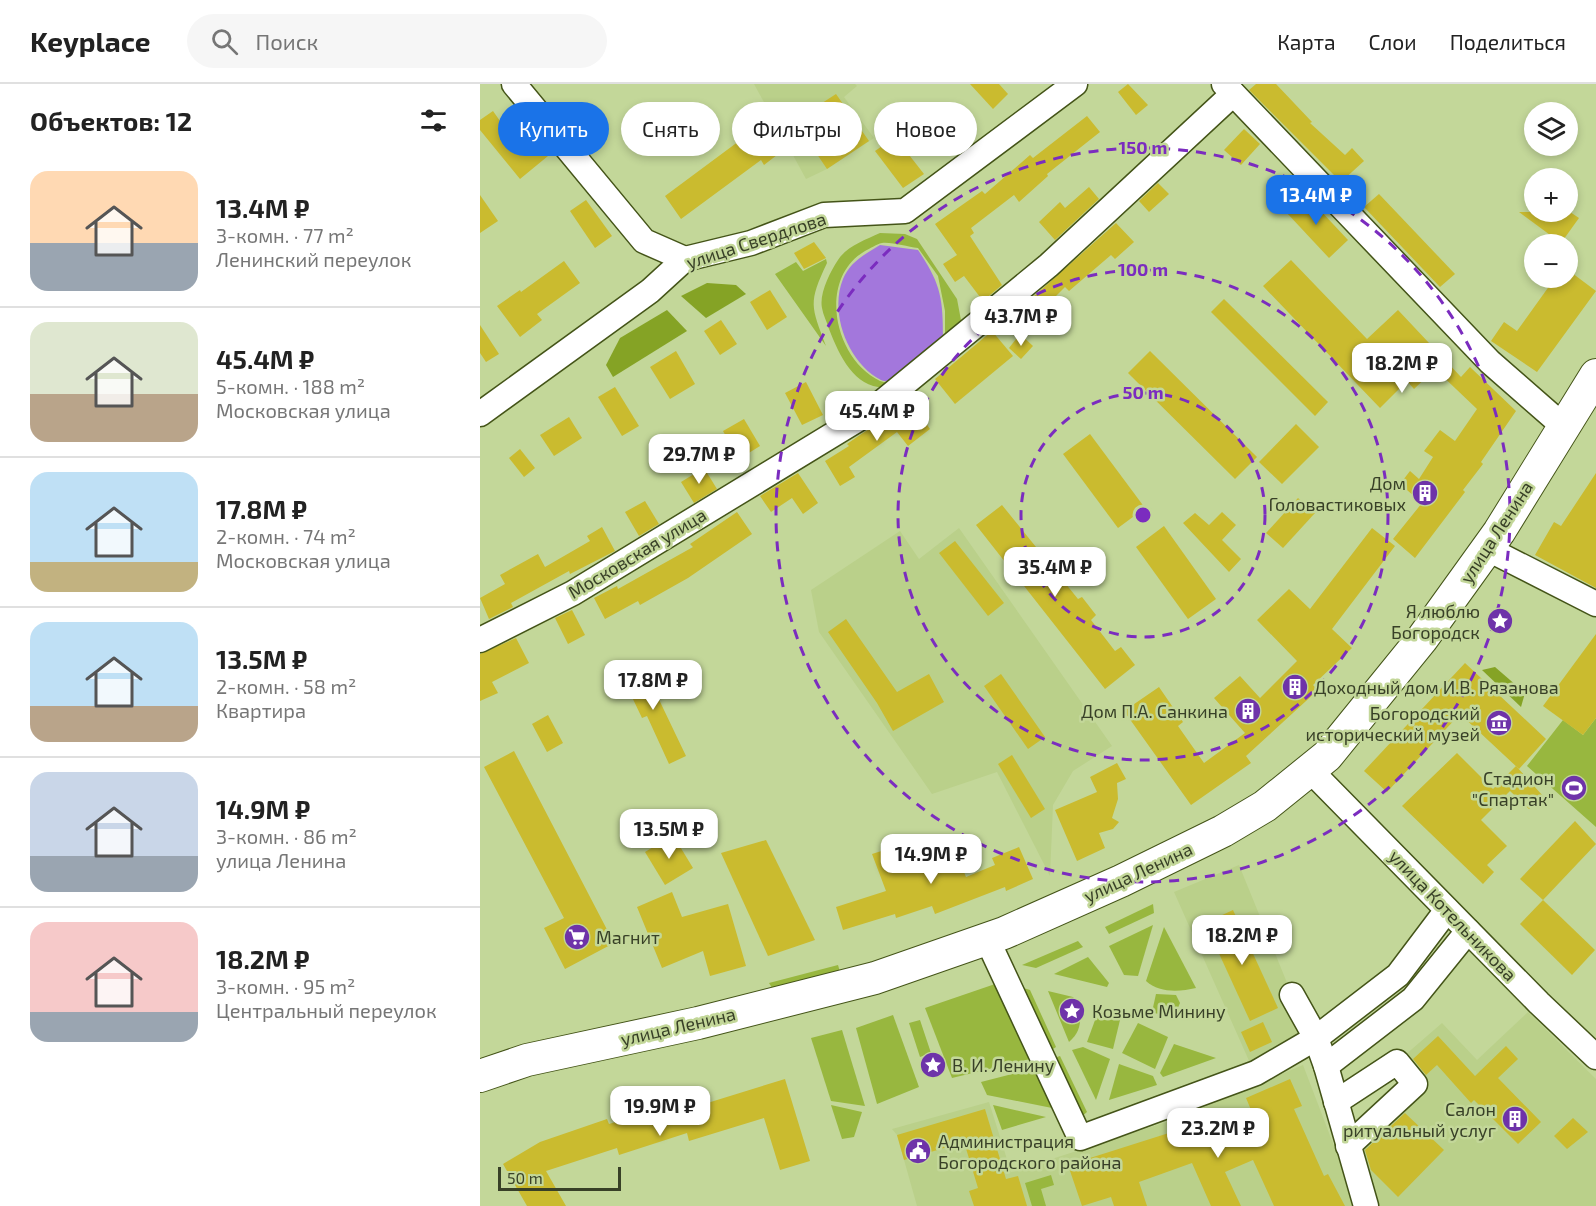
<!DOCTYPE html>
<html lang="ru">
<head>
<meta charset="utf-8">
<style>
	body { margin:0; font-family:"Exo 2",sans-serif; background:#f6f6f6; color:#222; height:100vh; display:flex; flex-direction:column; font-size:22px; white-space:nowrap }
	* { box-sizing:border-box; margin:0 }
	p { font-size:20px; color:#767676 }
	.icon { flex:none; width:33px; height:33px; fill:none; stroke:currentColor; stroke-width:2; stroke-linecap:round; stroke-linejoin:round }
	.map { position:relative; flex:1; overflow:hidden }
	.drawer { display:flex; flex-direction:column; background:#fff; width:480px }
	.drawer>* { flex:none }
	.top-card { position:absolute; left:18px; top:18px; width:570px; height:54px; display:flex; gap:12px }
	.buttons { position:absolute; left:1044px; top:18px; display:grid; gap:12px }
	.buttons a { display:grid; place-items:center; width:54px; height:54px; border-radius:50%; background:#fff; box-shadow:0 3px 9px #0003; font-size:30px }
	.scale { position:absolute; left:18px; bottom:15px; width:123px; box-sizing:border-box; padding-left:6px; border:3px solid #384027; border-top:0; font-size:16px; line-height:21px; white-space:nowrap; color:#384027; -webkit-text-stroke:4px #c3d799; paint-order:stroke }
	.price { position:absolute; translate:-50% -51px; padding:0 14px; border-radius:12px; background:#fff; color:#222; font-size:20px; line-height:39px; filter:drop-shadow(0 2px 3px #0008) }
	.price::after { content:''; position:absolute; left:50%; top:36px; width:18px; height:14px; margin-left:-9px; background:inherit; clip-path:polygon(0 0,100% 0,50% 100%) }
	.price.on { background:#1a73e8; color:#fff }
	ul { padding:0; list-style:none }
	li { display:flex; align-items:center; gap:18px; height:150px; padding:0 30px }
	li+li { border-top:2px solid #e0e0e0 }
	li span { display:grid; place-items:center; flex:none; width:168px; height:120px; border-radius:18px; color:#555 }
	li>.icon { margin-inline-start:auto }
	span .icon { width:72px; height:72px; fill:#fffc; stroke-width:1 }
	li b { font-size:26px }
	h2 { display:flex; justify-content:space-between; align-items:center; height:72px; padding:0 30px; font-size:26px }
	.chip { padding:0 21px; border-radius:27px; background:#fff; box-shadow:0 3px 9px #0003; font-size:21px; line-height:54px }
	.chip.on { background:#1a73e8; color:#fff }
	header { display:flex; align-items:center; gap:36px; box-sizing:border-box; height:84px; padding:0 30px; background:#fff; border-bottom:2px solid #e0e0e0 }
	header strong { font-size:28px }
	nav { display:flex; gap:33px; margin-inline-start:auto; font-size:21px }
	.search { width:420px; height:54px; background:#f6f6f6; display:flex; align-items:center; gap:15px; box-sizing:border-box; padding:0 21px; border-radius:33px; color:#767676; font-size:22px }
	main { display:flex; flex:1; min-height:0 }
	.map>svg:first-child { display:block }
	.built { fill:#bad08a }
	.green { fill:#98b73f }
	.forest { fill:#85a325 }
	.water { fill:#a377dc }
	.building { fill:#cabb2f }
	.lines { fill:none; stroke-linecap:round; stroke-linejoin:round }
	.minor-casing { stroke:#445418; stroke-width:27 }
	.major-casing { stroke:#445418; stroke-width:34 }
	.minor { stroke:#fff; stroke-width:24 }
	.major { stroke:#fff; stroke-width:32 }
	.ring { fill:none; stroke:#7b2cbf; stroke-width:3; stroke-dasharray:10 8 }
	.labels { text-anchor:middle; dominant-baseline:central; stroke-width:5; stroke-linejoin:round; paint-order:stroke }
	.street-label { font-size:18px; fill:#384027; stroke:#c3d799 }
	.poi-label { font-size:18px; fill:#384027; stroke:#c3d799; text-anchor:end }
	.centre { fill:#7b2cbf; stroke:#c3d799; stroke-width:3 }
	.ring-label { font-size:18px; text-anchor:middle; font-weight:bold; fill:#7b2cbf; stroke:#c3d799; stroke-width:5; stroke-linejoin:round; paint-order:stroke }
</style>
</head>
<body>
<header>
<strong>Keyplace</strong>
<div class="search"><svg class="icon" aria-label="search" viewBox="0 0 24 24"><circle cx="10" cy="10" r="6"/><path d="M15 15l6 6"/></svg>Поиск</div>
<nav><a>Карта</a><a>Слои</a><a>Поделиться</a></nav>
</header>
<main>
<section class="drawer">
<h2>Объектов: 12<svg class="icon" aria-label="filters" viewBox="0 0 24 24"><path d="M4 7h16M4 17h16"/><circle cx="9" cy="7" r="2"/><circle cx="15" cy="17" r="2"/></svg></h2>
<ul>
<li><span style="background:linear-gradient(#ffd9b3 60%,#9aa5b1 0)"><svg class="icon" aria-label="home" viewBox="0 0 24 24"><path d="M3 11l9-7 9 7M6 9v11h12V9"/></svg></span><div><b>13.4M ₽</b><p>3-комн. · 77 m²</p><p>Ленинский переулок</p></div></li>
<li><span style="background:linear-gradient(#dfe7d0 60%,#b9a48a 0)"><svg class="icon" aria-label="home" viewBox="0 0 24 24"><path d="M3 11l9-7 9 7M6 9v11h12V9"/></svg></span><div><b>45.4M ₽</b><p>5-комн. · 188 m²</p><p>Московская улица</p></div></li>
<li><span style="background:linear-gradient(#bfe0f5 75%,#c2b280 0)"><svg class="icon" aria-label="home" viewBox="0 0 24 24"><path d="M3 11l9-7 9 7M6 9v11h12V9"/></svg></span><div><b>17.8M ₽</b><p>2-комн. · 74 m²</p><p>Московская улица</p></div></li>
<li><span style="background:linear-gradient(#bfe0f5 70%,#b9a48a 0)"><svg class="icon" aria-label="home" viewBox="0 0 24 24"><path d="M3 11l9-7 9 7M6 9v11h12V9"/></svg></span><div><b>13.5M ₽</b><p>2-комн. · 58 m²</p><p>Квартира</p></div></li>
<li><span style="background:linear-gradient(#c9d6e8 70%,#9aa5b1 0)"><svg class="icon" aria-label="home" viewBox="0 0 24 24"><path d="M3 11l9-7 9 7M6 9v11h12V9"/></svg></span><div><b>14.9M ₽</b><p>3-комн. · 86 m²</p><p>улица Ленина</p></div></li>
<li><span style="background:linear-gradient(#f6c9c9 75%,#9aa5b1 0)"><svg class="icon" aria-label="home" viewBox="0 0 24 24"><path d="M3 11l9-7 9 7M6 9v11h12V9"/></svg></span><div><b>18.2M ₽</b><p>3-комн. · 95 m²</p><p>Центральный переулок</p></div></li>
</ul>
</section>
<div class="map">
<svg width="1116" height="1122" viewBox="0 0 1116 1122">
	<rect width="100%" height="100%" fill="#c3d799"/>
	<!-- built -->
	<g class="built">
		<path d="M274,0H375L377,2L364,13L394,54L347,85L326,95Z"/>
		<path d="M479,444L632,662L593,687L573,721L570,792L517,688L452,710L339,548L331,506L420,447L439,475Z"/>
		<path d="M759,781L812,911L836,954L770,979L694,808Z"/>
		<path d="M1048,928L1116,995V1122H896L873,1057L934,1000L917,978L962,939L997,976Z"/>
		<path d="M823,981L877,1122H437L417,1051L412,1045L509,1018L531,1088L696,1035Z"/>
	</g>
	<!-- green -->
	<g class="green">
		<path d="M400,149L425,150L437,155L477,215L483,247L465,255V227L458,192L438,164C427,163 413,158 402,159C396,160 390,165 385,167C337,195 354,275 400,297C406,299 413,300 418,301C379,313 361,276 349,245C347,238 343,231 342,224C339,210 350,188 358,176C367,162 385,156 400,149Z"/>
		<path d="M346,175L347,179C328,219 331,222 346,262L295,190L316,178L323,187Z"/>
		<path d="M1116,634V743L1047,682L1083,636L1103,651Z"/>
		<path d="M673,820L674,829L629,850L625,843Z"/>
		<path d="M673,841L658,892L644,891L629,862Z"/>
		<path d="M684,843L716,904C699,908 679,909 666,897Z"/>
		<path d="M598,857L603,863L556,884L542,881Z"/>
		<path d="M608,873L629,899L627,903L574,890Z"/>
		<path d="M358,881L362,895L297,912L289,899Z"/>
		<path d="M518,899L550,975L472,994L445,924Z"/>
		<path d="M540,903L550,906L576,963L570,967Z"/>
		<path d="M568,907L593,913L597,918L584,923L589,931L592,927L600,926C601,939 600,949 589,958Z"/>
		<path d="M676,910L696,911L700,919L693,935L672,928Z"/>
		<path d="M618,928L640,936L633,965L607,958Z"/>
		<path d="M413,931L439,1003L397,1020L376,944Z"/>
		<path d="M440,936L451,969L440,973L429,939Z"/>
		<path d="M658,939L688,953L675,985L642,969Z"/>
		<path d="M362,946L385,1022L351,1017L331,954Z"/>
		<path d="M694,960L736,974L683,993L680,989Z"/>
		<path d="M603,963L630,975L616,1016L592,966Z"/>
		<path d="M580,972L607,1028L601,1033L574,974Z"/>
		<path d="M639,980L673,992L677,1001L629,1016Z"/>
		<path d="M556,984L572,1024L507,1011L501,998Z"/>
		<path d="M351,1021L382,1028L374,1053L362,1055Z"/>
		<path d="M513,1021L566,1033L522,1046Z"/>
		<path d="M571,1091L574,1101L561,1105L566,1122H552L545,1099Z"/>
	</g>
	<!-- forest -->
	<g class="forest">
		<path d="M227,199L256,201L266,210L226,234L201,212Z"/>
		<path d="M187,226L207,247L133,293L126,281L140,254Z"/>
		<path d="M1015,583L1045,609L1041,623L1002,586Z"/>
	</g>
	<!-- water -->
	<path class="water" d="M400,161L438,166C461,200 463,214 463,255L419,299C414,298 406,298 401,296C368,279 349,229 363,195C370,178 385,170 400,161Z"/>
	<!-- building -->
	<g class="building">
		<path d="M490,0H519L528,10L513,25Z"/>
		<path d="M648,0L668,21L656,31L638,8Z"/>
		<path d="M776,0H796L832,38L830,39L865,71L872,64L884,77L861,98L769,6Z"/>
		<path d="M356,10L389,57L347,85L322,48L346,32L339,21Z"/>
		<path d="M13,27L32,54L45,43L68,72L40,95L0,46V36Z"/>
		<path d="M607,32L620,48L567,90L568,92L539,118L534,111L491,144L494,149L490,152L522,201L503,217L484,192L475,198L463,180L477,171L455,140L502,107L505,110L550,71L553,74Z"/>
		<path d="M286,37L306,64L284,81L281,76L201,135L185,112Z"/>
		<path d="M764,45L780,60L761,81L744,66Z"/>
		<path d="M415,53L444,90L423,104L395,67Z"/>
		<path d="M678,99L689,110L669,128L659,117Z"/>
		<path d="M609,103L619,115L575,156L559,138L580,118L585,124Z"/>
		<path d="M824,109L868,156L849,174L805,127Z"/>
		<path d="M899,110L975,190L960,203L884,123Z"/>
		<path d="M0,111L18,137L0,149Z"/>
		<path d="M106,116L132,152L115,164L90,127Z"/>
		<path d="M1039,128H1090L1099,134L1081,159Z"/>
		<path d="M636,139L654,158L635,175L631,171L589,207L585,203L563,225L552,214Z"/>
		<path d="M334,158L346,174L324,185L314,169Z"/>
		<path d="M811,176L887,255L918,226L981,293L990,283L1036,327L1001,378L1003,380L983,406L985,408L935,474L913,455L942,419L920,400L930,387L939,395L953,373L944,367L960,346L975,357L997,325L955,285L934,305L927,297L900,324L783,202Z"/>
		<path d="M84,177L100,199L57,230L62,236L40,253L17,222L40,206L41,208Z"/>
		<path d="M1088,186L1116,207L1057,288L1011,257L1024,238L1037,247L1075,194H1088Z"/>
		<path d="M290,206L307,233L287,246L270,218Z"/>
		<path d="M744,215L848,318L835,332L731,228Z"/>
		<path d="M241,236L257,260L240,271L224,247Z"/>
		<path d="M0,241L19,270L6,278L0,269Z"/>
		<path d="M512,247L533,272L475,320L455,295Z"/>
		<path d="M540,250L553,262L541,275L529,264Z"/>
		<path d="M196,267L215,300L190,315L170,283Z"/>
		<path d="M670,267L777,373L755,395L648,289Z"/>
		<path d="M326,298L343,331L322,341L305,309Z"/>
		<path d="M135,303L159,342L142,352L118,313Z"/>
		<path d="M432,319L450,345L428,362L417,348L369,383L375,393L360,402L345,377L369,362L367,360L377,353L392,343L395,347Z"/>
		<path d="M89,333L102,354L74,372L60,351Z"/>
		<path d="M264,335L280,362L259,375L243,347Z"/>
		<path d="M816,340L839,363L802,400L779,378Z"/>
		<path d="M610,350L665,424L638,444L583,370Z"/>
		<path d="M40,365L55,384L44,393L29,374Z"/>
		<path d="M224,384L237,405L214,419L201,398Z"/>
		<path d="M318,389L338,419L323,430L312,414L291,428L280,412Z"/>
		<path d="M1116,389V504L1055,471L1074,438L1081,442Z"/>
		<path d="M818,414L835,429L803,464L786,449Z"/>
		<path d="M165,417L179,440L159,452L145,428Z"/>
		<path d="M522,421L598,515L602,513L616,531L611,536L635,567L641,563L655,581L625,605L496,441Z"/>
		<path d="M257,428L272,450L208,494L160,521L158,517L125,535L114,514L137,502L138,505L213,463L210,460Z"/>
		<path d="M742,428L756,441L742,456L761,475L749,488L703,439L715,429L729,441Z"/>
		<path d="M684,442L736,515L708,535L656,463Z"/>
		<path d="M122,443L135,467L90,490L89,487L31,519L33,523L9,535L0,514L25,500L20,491L58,470L65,483L110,457L107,452Z"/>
		<path d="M892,444L915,462L852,545L872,564L833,601L838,606L766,672L771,679L711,721L644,627L679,603L703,638L698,642L724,679L765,649L734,614L760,592L780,614L817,577L777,536L809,505L830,525Z"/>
		<path d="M475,457L524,519L508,532L459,469Z"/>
		<path d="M92,526L105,551L88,560L75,534Z"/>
		<path d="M366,535L417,608L449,590L464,618L413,647L397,619L348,548Z"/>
		<path d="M1116,550V634L1103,651L1063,622Z"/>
		<path d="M36,554L49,579L12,598L18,609L0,617V570Z"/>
		<path d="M161,578L206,672L189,680L167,632L162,634L140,588Z"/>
		<path d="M985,579L1066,655L1039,685L980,630L907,708L884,687Z"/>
		<path d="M521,590L565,653L548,665L504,602Z"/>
		<path d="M68,631L83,659L67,668L52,640Z"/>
		<path d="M34,667L134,859L85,885L64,844L84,834L4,683Z"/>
		<path d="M977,669L1013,705L1036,682L1063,712L1049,725L1030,707L1001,736L1027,762L1007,781L1014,788L1003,800L922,722Z"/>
		<path d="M532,671L565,725L551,734L518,680Z"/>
		<path d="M637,679L646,695L637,699L638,715L632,734L639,738L633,745L619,749L625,764L597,777L575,726L617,708L610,693Z"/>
		<path d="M1095,737L1116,760L1063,816L1040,795Z"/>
		<path d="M193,751L213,784L185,801L165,768Z"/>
		<path d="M286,756L335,856L288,872L241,769Z"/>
		<path d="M417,762L425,780L454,769L458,778L477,770L486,793L515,781L512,774L539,763L553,795L526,807L525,803L455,830L452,822L416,834L415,830L363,846L356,823L406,807L392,770Z"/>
		<path d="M192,808L202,833L248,820L266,882L230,892L223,867L182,884L157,823Z"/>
		<path d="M1063,816L1115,866L1092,891L1040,840Z"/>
		<path d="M753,826L798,924L770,937L725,839Z"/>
		<path d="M783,938L792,958L770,968L761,948Z"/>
		<path d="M958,952L995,992L1026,962L1038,975L1018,994L1061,1038L1038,1060L994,1016L991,1019L957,981L946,991L933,975Z"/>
		<path d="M305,995L330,1077L300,1086L284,1034L209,1057L207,1049L139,1071L137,1064L66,1087L86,1122H47L23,1080L60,1058L127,1035L129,1040L192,1020L195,1029Z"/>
		<path d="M810,995L822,1022L814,1025L844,1092L848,1090L865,1122H794L773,1076L745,1088L761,1122H731L712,1079L659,1098L667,1122H634L631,1113L602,1122L588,1081L692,1048L736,1029L750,1060L780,1047L766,1014Z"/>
		<path d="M505,1025L526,1095L538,1092L547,1122H494L489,1107L498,1104L484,1058L424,1076L417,1051Z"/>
		<path d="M925,1029L964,1066L918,1113L891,1086L885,1066Z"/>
		<path d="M1093,1034L1108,1048L1087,1065L1074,1052Z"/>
	</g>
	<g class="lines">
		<!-- minor casing -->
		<g class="minor-casing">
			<g id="minor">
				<path d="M34,0L164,157L205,175"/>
				<path d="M744,0L1010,278L1082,341"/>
				<path d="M0,330L170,207L205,175L271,159L344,131L425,127L595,0"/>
				<path d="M1008,465L1116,520"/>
				<path d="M0,556L93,509L390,328L569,181L753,10"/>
				<path d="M831,687L1059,919L1116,973"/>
				<path d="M507,855L600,1054L776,989L836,954L918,891L967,826"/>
				<path d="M812,911L836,954L846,982L886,1122"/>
				<path d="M846,982L933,915L988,847"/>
				<path d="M856,1018L917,978L935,1000L868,1062"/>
			</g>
		</g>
		<!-- major casing -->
		<g class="major-casing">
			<path id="major" d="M0,992L47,976L218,939L395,894L524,849L641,797L743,747L785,722L847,672L942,555L1019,448L1116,291"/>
		</g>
		<!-- minor -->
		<use href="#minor" class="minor"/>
		<!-- major -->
		<use href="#major" class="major"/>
	</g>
	<!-- distance rings -->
	<g class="ring">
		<circle cx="663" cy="431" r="122"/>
		<circle cx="663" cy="431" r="245"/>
		<circle cx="663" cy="431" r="367"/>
	</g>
	<!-- icons -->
	<defs>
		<g id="building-disc" transform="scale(1.35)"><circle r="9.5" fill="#6e33a9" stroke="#c3d799"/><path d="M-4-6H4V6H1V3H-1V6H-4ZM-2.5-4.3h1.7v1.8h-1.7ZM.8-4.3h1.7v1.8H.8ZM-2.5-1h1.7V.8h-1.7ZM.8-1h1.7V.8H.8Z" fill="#fff"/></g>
		<g id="sight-disc" transform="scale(1.35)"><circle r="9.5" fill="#6e33a9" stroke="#c3d799"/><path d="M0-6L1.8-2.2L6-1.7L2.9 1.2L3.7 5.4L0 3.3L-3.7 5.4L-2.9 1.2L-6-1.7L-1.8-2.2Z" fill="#fff"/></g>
		<g id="museum-disc" transform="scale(1.35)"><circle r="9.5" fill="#6e33a9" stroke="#c3d799"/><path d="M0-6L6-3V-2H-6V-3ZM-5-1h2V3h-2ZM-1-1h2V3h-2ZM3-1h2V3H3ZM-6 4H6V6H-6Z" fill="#fff"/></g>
		<g id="stadium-disc" transform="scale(1.35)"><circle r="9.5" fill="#6e33a9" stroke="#c3d799"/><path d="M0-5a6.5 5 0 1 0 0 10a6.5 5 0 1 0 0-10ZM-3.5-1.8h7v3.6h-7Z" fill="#fff"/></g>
		<g id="supermarket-disc" transform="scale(1.35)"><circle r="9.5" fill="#6e33a9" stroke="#c3d799"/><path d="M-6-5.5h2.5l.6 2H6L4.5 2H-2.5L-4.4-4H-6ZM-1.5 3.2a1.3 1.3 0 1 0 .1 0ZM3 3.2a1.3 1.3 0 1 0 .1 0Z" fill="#fff"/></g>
		<g id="civic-disc" transform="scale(1.35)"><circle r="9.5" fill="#6e33a9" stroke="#c3d799"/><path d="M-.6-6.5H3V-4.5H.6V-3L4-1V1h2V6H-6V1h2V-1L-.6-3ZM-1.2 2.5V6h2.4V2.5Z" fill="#fff"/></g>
	</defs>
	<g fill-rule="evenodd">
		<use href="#building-disc" x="945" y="409"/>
		<use href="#sight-disc" x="1020" y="537"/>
		<use href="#building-disc" x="815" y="603"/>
		<use href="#building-disc" x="768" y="627"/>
		<use href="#museum-disc" x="1019" y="639"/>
		<use href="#stadium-disc" x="1094" y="704"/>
		<use href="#supermarket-disc" x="97" y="853"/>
		<use href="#sight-disc" x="592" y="927"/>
		<use href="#sight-disc" x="453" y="981"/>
		<use href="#building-disc" x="1035" y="1035"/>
		<use href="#civic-disc" x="438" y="1067"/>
	</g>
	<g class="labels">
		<!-- street labels -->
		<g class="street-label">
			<text transform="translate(276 156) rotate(-18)">улица Свердлова</text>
			<text transform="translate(1016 448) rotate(-57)">улица Ленина</text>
			<text transform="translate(157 469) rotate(-31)">Московская улица</text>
			<text transform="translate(658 788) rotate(-25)">улица Ленина</text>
			<text transform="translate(973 831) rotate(46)">улица Котельникова</text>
			<text transform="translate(198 942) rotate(-13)">улица Ленина</text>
		</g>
		<!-- poi labels -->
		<g class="poi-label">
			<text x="926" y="399">Дом<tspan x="926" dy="21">Головастиковых</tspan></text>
			<text x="1000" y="527">Я люблю<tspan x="1000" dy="21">Богородск</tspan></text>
			<text x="834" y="603" text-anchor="start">Доходный дом И.В. Рязанова</text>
			<text x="748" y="627">Дом П.А. Санкина</text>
			<text x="1000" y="629">Богородский<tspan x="1000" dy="21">исторический музей</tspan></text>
			<text x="1074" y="694">Стадион<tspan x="1074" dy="21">"Спартак"</tspan></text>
			<text x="116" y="853" text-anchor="start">Магнит</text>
			<text x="612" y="927" text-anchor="start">Козьме Минину</text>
			<text x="472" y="981" text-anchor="start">В. И. Ленину</text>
			<text x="1016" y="1025">Салон<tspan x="1016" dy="21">ритуальный услуг</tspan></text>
			<text x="458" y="1057" text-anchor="start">Администрация<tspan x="458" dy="21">Богородского района</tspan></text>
		</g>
	</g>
	<circle cx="663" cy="431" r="9" class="centre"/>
	<g class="ring-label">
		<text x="663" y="70">150 m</text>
		<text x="663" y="192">100 m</text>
		<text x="663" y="315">50 m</text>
	</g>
</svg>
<div class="buttons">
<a><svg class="icon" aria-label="layers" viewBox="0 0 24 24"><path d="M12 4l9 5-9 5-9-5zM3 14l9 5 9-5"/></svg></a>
<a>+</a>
<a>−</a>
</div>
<div class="scale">50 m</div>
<b class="price on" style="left:836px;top:142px">13.4M ₽</b>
<b class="price" style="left:541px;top:263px">43.7M ₽</b>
<b class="price" style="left:922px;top:310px">18.2M ₽</b>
<b class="price" style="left:397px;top:358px">45.4M ₽</b>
<b class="price" style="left:219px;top:401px">29.7M ₽</b>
<b class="price" style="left:575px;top:514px">35.4M ₽</b>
<b class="price" style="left:173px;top:627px">17.8M ₽</b>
<b class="price" style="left:189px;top:776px">13.5M ₽</b>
<b class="price" style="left:451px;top:801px">14.9M ₽</b>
<b class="price" style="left:762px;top:882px">18.2M ₽</b>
<b class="price" style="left:180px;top:1053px">19.9M ₽</b>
<b class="price" style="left:738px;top:1075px">23.2M ₽</b>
<div class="top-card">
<a class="chip on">Купить</a>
<a class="chip">Снять</a>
<a class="chip">Фильтры</a>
<a class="chip">Новое</a>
</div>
</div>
</main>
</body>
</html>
